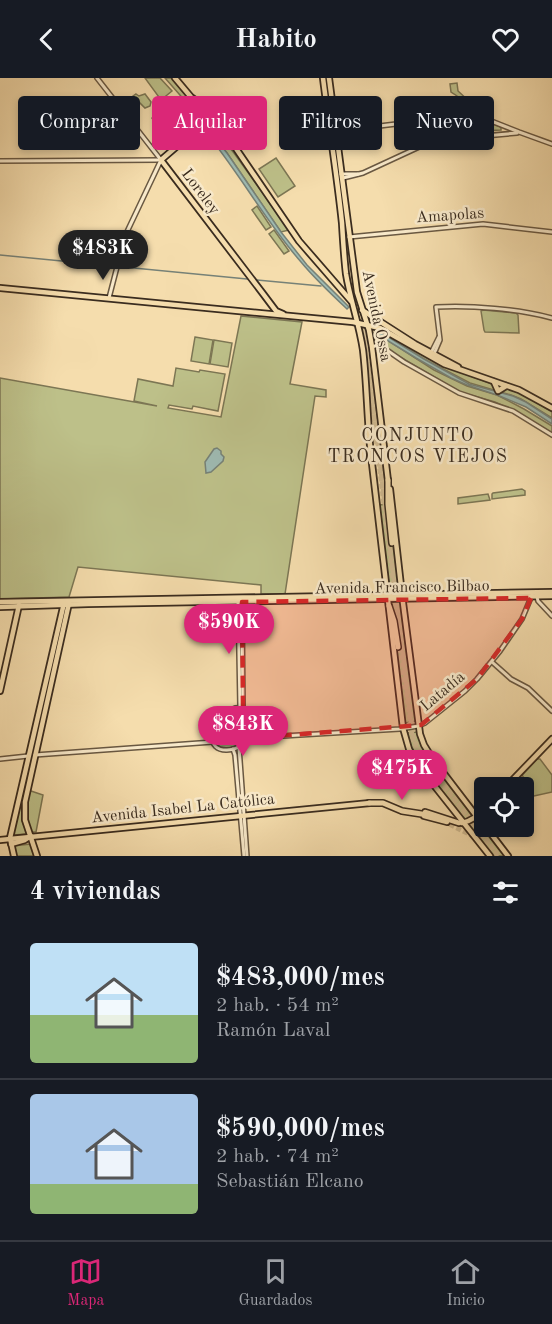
<!DOCTYPE html>
<html lang="es">
<head>
<meta charset="utf-8">
<style>
	body { margin:0; font-family:"Old Standard TT",serif; background:#20242c; color:#f1f3f6; height:100vh; display:flex; flex-direction:column; font-size:22px; white-space:nowrap }
	* { box-sizing:border-box; margin:0 }
	p { font-size:20px; color:#9ea1a6 }
	.icon { flex:none; width:33px; height:33px; fill:none; stroke:currentColor; stroke-width:2; stroke-linecap:round; stroke-linejoin:round }
	.map { position:relative; height:778px; overflow:hidden }
	.sheet { display:flex; flex-direction:column; background:#171b24; flex:1 }
	.sheet>* { flex:none }
	.hud { position:absolute; left:18px; top:18px; width:516px; height:54px; display:flex; gap:12px }
	.buttons { position:absolute; left:474px; top:699px; display:grid; gap:12px }
	.buttons a { display:grid; place-items:center; width:60px; height:60px; border-radius:6px; background:#171b24; box-shadow:0 3px 9px #0003; font-size:30px }
	.price { position:absolute; translate:-50% -51px; padding:0 14px; border-radius:21px; background:#db2777; color:#fff; font-size:20px; line-height:39px; filter:drop-shadow(0 2px 3px #0008) }
	.price::after { content:''; position:absolute; left:50%; top:36px; width:18px; height:14px; margin-left:-9px; background:inherit; clip-path:polygon(0 0,100% 0,50% 100%) }
	.price.current { background:#222; color:#fff }
	ul { padding:0; list-style:none }
	li { display:flex; align-items:center; gap:18px; height:150px; padding:0 30px }
	li+li { border-top:2px solid #363941 }
	li span { display:grid; place-items:center; flex:none; width:168px; height:120px; border-radius:6px; color:#555 }
	li>.icon { margin-inline-start:auto }
	span .icon { width:72px; height:72px; fill:#fffc; stroke-width:1 }
	li b { font-size:26px }
	h2 { display:flex; justify-content:space-between; align-items:center; height:72px; padding:0 30px; font-size:26px }
	.tag { padding:0 21px; border-radius:6px; background:#171b24; box-shadow:0 3px 9px #0003; font-size:21px; line-height:54px }
	.tag.current { background:#db2777; color:#fff }
	header { display:flex; justify-content:space-between; align-items:center; height:78px; padding:0 30px; background:#171b24; font-size:27px; font-weight:700 }
	.tabs { display:flex; justify-content:space-around; align-items:center; height:84px; border-top:2px solid #363941; background:#171b24; font-size:16px; color:#9ea1a6 }
	.tabs a { display:grid; justify-items:center; gap:3px }
	.tabs .current { color:#db2777 }
	.map>svg:first-child { display:block }
	.green { fill:#bdc089; stroke:#7c7654; stroke-width:1.5 }
	.water { fill:#9ebab2; stroke:#768177; stroke-width:1.5 }
	.lines { fill:none; stroke-linecap:round; stroke-linejoin:round }
	.stream { stroke:#768177; stroke-width:1.5 }
	.highway-tunnel { stroke:#d0ba91; stroke-width:5; stroke-dasharray:5 2.5; stroke-linecap:butt }
	.minor-casing { stroke:#695842; stroke-width:6 }
	.major-casing { stroke:#3a2c1f; stroke-width:8 }
	.highway-casing { stroke:#3a2c1f; stroke-width:8 }
	.minor { stroke:#f8e9ca; stroke-width:3 }
	.major { stroke:#f5ddad; stroke-width:4.5 }
	.highway { stroke:#f5ddad; stroke-width:5 }
	.marked { fill:#d62828; fill-opacity:0.2; stroke:#d62828; stroke-width:4.5; stroke-dasharray:12 8; stroke-linejoin:round }
	.labels { text-anchor:middle; dominant-baseline:central; stroke-width:5; stroke-linejoin:round; paint-order:stroke }
	.street-label { font-size:16px; fill:#3a2c1f; stroke:#f8e9ca }
	.neighbourhood-label { font-size:18px; letter-spacing:1.5px; fill:#3a2c1f; stroke:#f8e9ca }
</style>
</head>
<body>
<header><svg class="icon" aria-label="back" viewBox="0 0 24 24"><path d="M15 5l-7 7 7 7"/></svg>Habito<svg class="icon" aria-label="heart" viewBox="0 0 24 24"><path d="M12 20l-8-8c-3-5 5-10 8-4 3-6 11-1 8 4z"/></svg></header>
<div class="map">
<svg width="552" height="778" viewBox="0 0 552 778">
	<rect width="100%" height="100%" fill="#f5ddad"/>
	<filter id="stains"><feTurbulence type="fractalNoise" baseFrequency=".00333" numOctaves="4"/><feColorMatrix values="0 0 0 0 .2 0 0 0 0 .09 0 0 0 0 .02 0 0 0 .5 -.17"/></filter>
	<radialGradient id="worn" r=".72"><stop offset=".6" stop-color="#630" stop-opacity="0"/><stop offset="1" stop-color="#630" stop-opacity=".3"/></radialGradient>
	<!-- green -->
	<g class="green">
		<path d="M145,0H160L172,13L161,22Z"/>
		<path d="M165,0H172L203,38L201,41Z"/>
		<path d="M457,5L458,13L471,25L460,27L457,18L451,14L450,6Z"/>
		<path d="M136,16L139,18L145,16L151,24L150,28L145,30L133,18Z"/>
		<path d="M157,35L160,36L174,52L173,60L169,62L165,60L152,40Z"/>
		<path d="M480,41L501,49V52L481,53Z"/>
		<path d="M212,48L234,75L289,152L281,154L227,75L207,50Z"/>
		<path d="M276,80L295,108L278,119L259,91Z"/>
		<path d="M257,128L271,149L266,152L252,132Z"/>
		<path d="M274,152L289,173L284,176L269,156Z"/>
		<path d="M483,232L516,235L518,237L519,255L485,254L484,252L481,233Z"/>
		<path d="M241,238L302,244L290,306L326,312V319L315,318L285,516H261V507L78,489L69,519L0,521V300L157,328L134,323L138,301L173,308L176,290L199,294L200,292L225,296L218,333L193,328L192,331L169,327L168,330L221,339Z"/>
		<path d="M378,251L444,288L492,306L496,310C516,309 535,324 552,334V340L521,321L511,317L470,305L424,281L377,252L375,254L434,292L467,308L497,317L524,331L552,348V355L515,333L495,324L460,314L378,266H375L374,255L376,252Z"/>
		<path d="M195,259L213,262L209,286L191,283Z"/>
		<path d="M214,262L232,265L228,289L210,286Z"/>
		<path d="M522,411L525,413V417L492,421V416L493,415Z"/>
		<path d="M488,416L490,422L458,426V420Z"/>
		<path d="M389,426L400,514L399,515L390,514L379,427Z"/>
		<path d="M391,524H400L401,525L416,643L405,645Z"/>
		<path d="M64,531H66L22,724V742L27,756L13,757Z"/>
		<path d="M238,632C266,634 247,671 225,670C211,669 212,653 218,644C223,638 231,634 238,632Z"/>
		<path d="M417,654L421,667L428,678L506,778H492L419,684L413,675L407,655Z"/>
		<path d="M537,681H540L552,697V714L534,718L532,717L529,708L522,697Z"/>
		<path d="M28,712L43,717L36,754H30C26,739 26,727 28,712Z"/>
		<path d="M31,766L34,778H16L13,768Z"/>
	</g>
	<!-- water -->
	<g class="water">
		<path d="M207,50L227,75L281,154L307,187L349,229L347,231C331,216 315,201 301,184C265,143 239,94 204,52Z"/>
		<path d="M377,252L424,281L469,306L513,318L526,324L552,341V346L526,329L497,317L467,307L451,300L416,280L375,255Z"/>
		<path d="M217,370L221,373V376L224,379L223,383L211,394L206,395L205,384L214,371Z"/>
	</g>
	<g class="lines">
		<!-- stream -->
		<g class="stream">
			<path d="M0,177L247,201"/>
			<path d="M257,202L321,208"/>
		</g>
		<!-- highway-tunnel -->
		<g class="highway-tunnel">
			<path d="M398,570V589L403,611"/>
			<path d="M443,743L475,759"/>
			<path d="M498,778L426,686L417,671L412,659L363,251H364L413,658L417,669L427,685L499,778"/>
		</g>
		<!-- minor casing -->
		<g class="minor-casing">
			<g id="minor">
				<path d="M97,0L161,82"/>
				<path d="M330,54L429,42L474,38L481,39L519,54L552,66"/>
				<path d="M0,83L161,82"/>
				<path d="M341,96H358"/>
				<path d="M343,100L363,95L430,64L440,62L517,55"/>
				<path d="M349,159L483,146L552,154"/>
				<path d="M109,220L125,158L161,82"/>
				<path d="M372,269L378,267L381,268L404,284L459,315L513,333L552,357"/>
				<path d="M431,275L439,259"/>
				<path d="M434,276L440,262L436,229C472,227 517,231 552,240"/>
				<path d="M537,519L538,523L552,538"/>
				<path d="M238,522L240,629"/>
				<path d="M242,524L243,630"/>
				<path d="M492,584L511,601L528,610L552,633"/>
				<path d="M235,630C270,627 253,673 226,672C207,672 210,650 219,640C224,635 229,632 235,630Z"/>
				<path d="M249,660L400,651L418,648L425,645L465,613L477,601L500,573L522,541L532,517"/>
				<path d="M239,669L247,778"/>
				<path d="M233,671L235,677L244,778"/>
				<path d="M35,677L213,664"/>
				<path d="M0,681L28,678"/>
			</g>
		</g>
		<!-- major casing -->
		<g class="major-casing">
			<g id="major">
				<path d="M175,0L191,19L198,24L222,50L299,163L351,223"/>
				<path d="M323,0C329,48 337,97 342,145C343,162 344,179 346,196C350,221 359,245 363,272C367,306 367,342 371,377L403,650L409,671L418,687L490,778"/>
				<path d="M329,0L357,214L369,252L372,269L388,403"/>
				<path d="M192,21L205,36V42L197,51L161,82L264,217L276,233L283,236"/>
				<path d="M199,50L211,45L225,59"/>
				<path d="M0,210L353,244L380,250L444,286L519,312L552,330"/>
				<path d="M362,232L415,266L458,289"/>
				<path d="M494,304L498,313L506,308"/>
				<path d="M390,411L402,517L420,656L424,667L432,680L484,748"/>
				<path d="M0,524L552,514"/>
				<path d="M0,529L88,526L552,518"/>
				<path d="M0,613L19,527"/>
				<path d="M505,710L552,661"/>
				<path d="M425,734L459,745"/>
				<path d="M424,738L447,744"/>
				<path d="M462,745C472,743 478,738 484,731"/>
				<path d="M485,748L508,778"/>
				<path d="M0,762L370,725"/>
				<path d="M11,766L25,762L31,758"/>
				<path d="M14,778L10,760L64,525"/>
				<path d="M37,778L25,742V724L69,525"/>
			</g>
		</g>
		<!-- highway casing -->
		<g class="highway-casing">
			<g id="highway">
				<path d="M388,402V426L392,465"/>
				<path d="M389,528L394,543L398,569"/>
				<path d="M369,725H383L402,733L428,737"/>
			</g>
		</g>
		<!-- minor -->
		<use href="#minor" class="minor"/>
		<!-- major -->
		<use href="#major" class="major"/>
		<!-- highway -->
		<use href="#highway" class="highway"/>
	</g>
	<!-- marked area -->
	<path class="marked" d="M531,520L522,541L477,601L421,647L249,660L255,646L251,634L243,630L242,524Z"/>
	<g class="labels">
		<!-- street labels -->
		<g class="street-label">
			<text transform="translate(200 114) rotate(53)">Loreley</text>
			<text transform="translate(450 138) rotate(-4)">Amapolas</text>
			<text transform="translate(376 238) rotate(78)">Avenida Ossa</text>
			<text transform="translate(402 510) rotate(-1)">Avenida Francisco Bilbao</text>
			<text transform="translate(443 614) rotate(-40)">Latadía</text>
			<text transform="translate(183 731) rotate(-6)">Avenida Isabel La Católica</text>
		</g>
		<!-- neighbourhood labels -->
		<g class="neighbourhood-label">
			<text x="418" y="358">CONJUNTO<tspan x="418" dy="21">TRONCOS VIEJOS</tspan></text>
		</g>
	</g>
	<rect width="100%" height="100%" filter="url(#stains)"/>
	<rect width="100%" height="100%" fill="url(#worn)"/>
</svg>
<div class="buttons">
<a><svg class="icon" aria-label="locate" viewBox="0 0 24 24"><circle cx="12" cy="12" r="6"/><path d="M12 2v4M12 18v4M2 12h4M18 12h4"/></svg></a>
</div>
<b class="price current" style="left:103px;top:203px">$483K</b>
<b class="price" style="left:229px;top:577px">$590K</b>
<b class="price" style="left:243px;top:679px">$843K</b>
<b class="price" style="left:402px;top:723px">$475K</b>
<div class="hud">
<a class="tag">Comprar</a>
<a class="tag current">Alquilar</a>
<a class="tag">Filtros</a>
<a class="tag">Nuevo</a>
</div>
</div>
<section class="sheet">
<h2>4 viviendas<svg class="icon" aria-label="filters" viewBox="0 0 24 24"><path d="M4 7h16M4 17h16"/><circle cx="9" cy="7" r="2"/><circle cx="15" cy="17" r="2"/></svg></h2>
<ul>
<li><span style="background:linear-gradient(#bfe0f5 60%,#8fb573 0)"><svg class="icon" aria-label="home" viewBox="0 0 24 24"><path d="M3 11l9-7 9 7M6 9v11h12V9"/></svg></span><div><b>$483,000/mes</b><p>2 hab. · 54 m²</p><p>Ramón Laval</p></div></li>
<li><span style="background:linear-gradient(#a9c7e8 75%,#8fb573 0)"><svg class="icon" aria-label="home" viewBox="0 0 24 24"><path d="M3 11l9-7 9 7M6 9v11h12V9"/></svg></span><div><b>$590,000/mes</b><p>2 hab. · 74 m²</p><p>Sebastián Elcano</p></div></li>
</ul>
</section>
<nav class="tabs">
<a class="current"><svg class="icon" aria-label="map" viewBox="0 0 24 24"><path d="M3 6l6-2 6 2 6-2v14l-6 2-6-2-6 2zM9 4v14M15 6v14"/></svg>Mapa</a>
<a><svg class="icon" aria-label="saved" viewBox="0 0 24 24"><path d="M7 4h10v16l-5-4-5 4z"/></svg>Guardados</a>
<a><svg class="icon" aria-label="home" viewBox="0 0 24 24"><path d="M3 11l9-7 9 7M6 9v11h12V9"/></svg>Inicio</a>
</nav>
</body>
</html>
